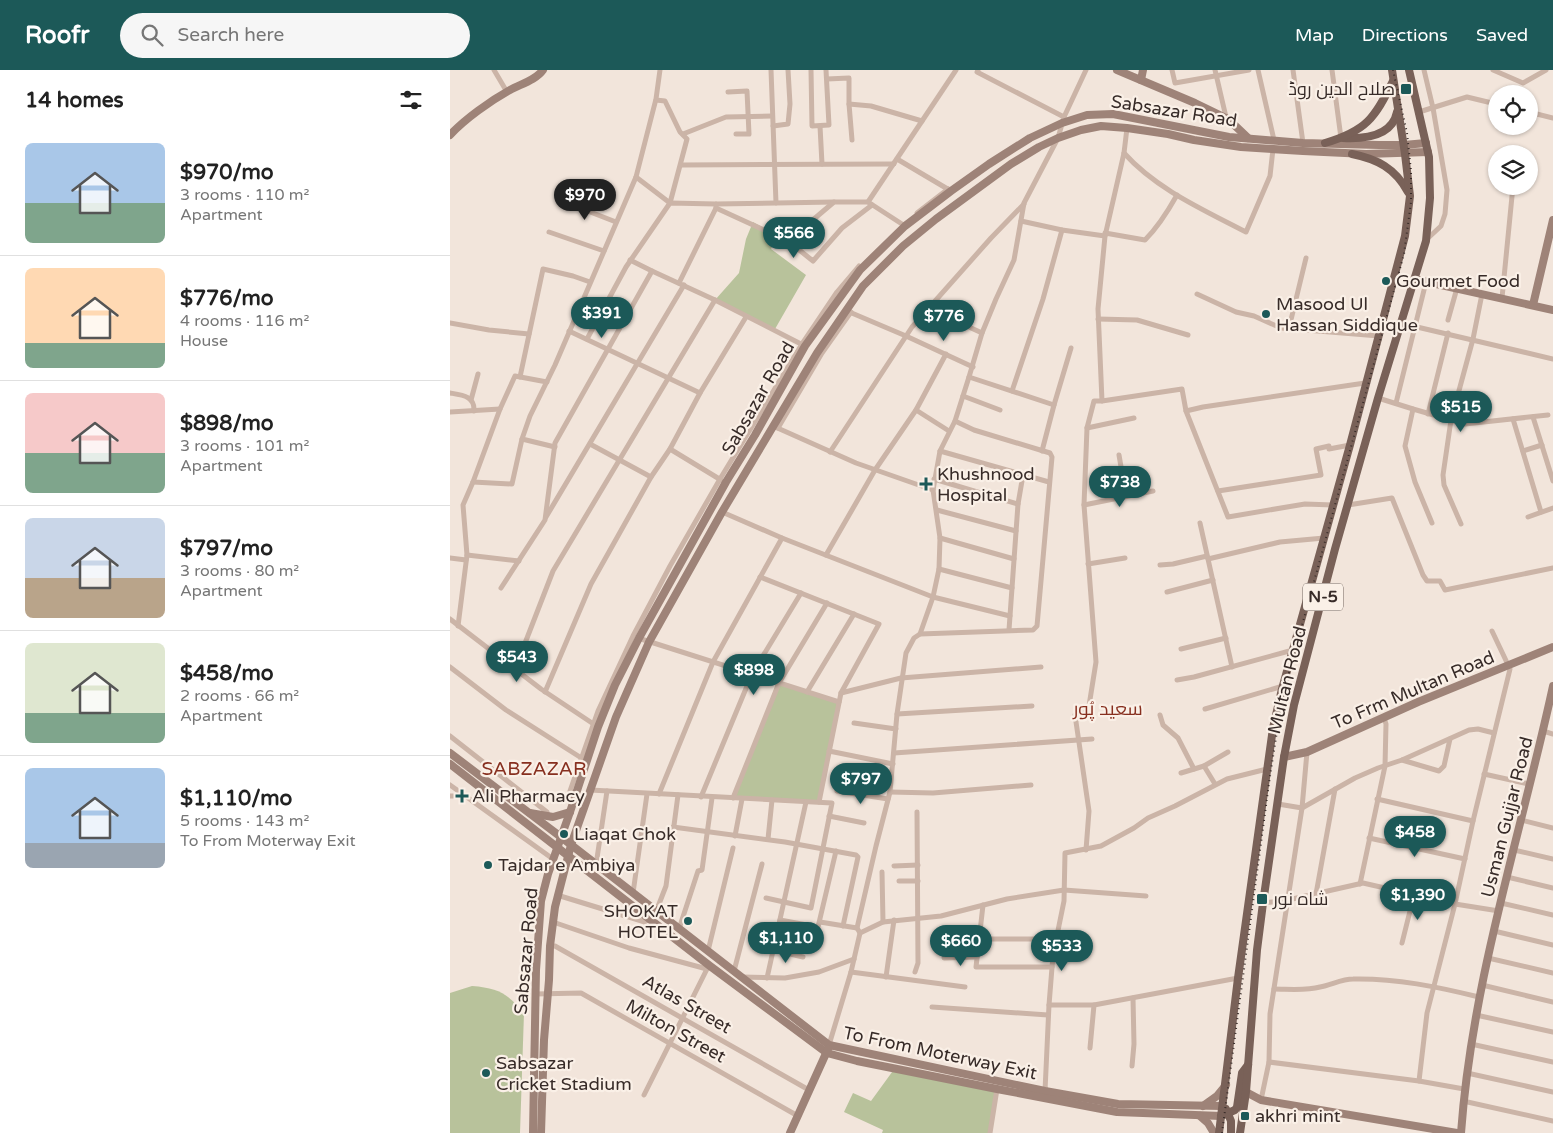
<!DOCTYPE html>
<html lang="en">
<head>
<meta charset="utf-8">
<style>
	body { margin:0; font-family:"Varela Round",Cairo,sans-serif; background:#f6f6f6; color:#222; height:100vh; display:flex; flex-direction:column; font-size:19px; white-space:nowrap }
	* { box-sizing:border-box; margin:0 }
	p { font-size:16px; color:#767676 }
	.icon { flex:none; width:28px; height:28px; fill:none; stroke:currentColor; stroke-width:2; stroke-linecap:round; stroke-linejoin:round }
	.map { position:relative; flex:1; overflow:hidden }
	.sheet { display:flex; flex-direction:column; background:#fff; width:450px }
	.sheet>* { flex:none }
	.buttons { position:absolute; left:1038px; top:15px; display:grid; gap:10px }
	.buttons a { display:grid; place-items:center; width:50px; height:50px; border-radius:50%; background:#fff; box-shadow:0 1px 4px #0004; font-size:25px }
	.price { position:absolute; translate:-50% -42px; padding:0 11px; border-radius:18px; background:#1c5958; color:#fff; font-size:16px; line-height:32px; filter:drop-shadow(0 1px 2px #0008) }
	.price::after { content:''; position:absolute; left:50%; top:30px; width:15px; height:11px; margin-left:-8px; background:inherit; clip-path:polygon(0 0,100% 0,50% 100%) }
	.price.on { background:#222; color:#fff }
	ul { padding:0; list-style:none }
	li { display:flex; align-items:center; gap:15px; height:125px; padding:0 25px }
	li+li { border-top:1px solid #e0e0e0 }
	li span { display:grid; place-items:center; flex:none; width:140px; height:100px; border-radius:8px; color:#555 }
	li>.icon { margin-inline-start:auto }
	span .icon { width:60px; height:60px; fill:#fffc; stroke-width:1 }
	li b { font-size:21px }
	h2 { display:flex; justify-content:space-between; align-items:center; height:60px; padding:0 25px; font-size:21px }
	header { display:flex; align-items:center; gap:30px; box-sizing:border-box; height:70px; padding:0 25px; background:#1c5958; color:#fff }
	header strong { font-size:24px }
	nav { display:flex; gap:28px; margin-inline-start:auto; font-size:18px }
	.search { width:350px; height:45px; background:#f6f6f6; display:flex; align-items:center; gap:12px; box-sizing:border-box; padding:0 18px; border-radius:28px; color:#767676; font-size:19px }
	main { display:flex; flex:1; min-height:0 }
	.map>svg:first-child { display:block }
	.green { fill:#b8c29b }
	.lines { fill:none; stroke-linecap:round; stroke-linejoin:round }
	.street { stroke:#cbb4a7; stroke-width:5 }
	.secondary { stroke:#9e8378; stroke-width:8 }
	.primary { stroke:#796158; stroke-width:8 }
	.rail { stroke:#372b28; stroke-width:2; stroke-dasharray:1 4; stroke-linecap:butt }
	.poi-dot { fill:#1c5958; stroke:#faf0e7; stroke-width:2 }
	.labels { text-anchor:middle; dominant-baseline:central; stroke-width:4.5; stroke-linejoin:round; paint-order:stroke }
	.shield { fill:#faf0e7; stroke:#726661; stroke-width:1 }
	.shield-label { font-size:16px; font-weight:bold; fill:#372b28 }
	.poi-label { font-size:18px; fill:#372b28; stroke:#faf0e7; text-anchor:start }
	.street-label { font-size:18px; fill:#372b28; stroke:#faf0e7 }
	.neighbourhood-label { font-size:19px; fill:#872f1f; stroke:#faf0e7 }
</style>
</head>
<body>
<header>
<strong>Roofr</strong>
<div class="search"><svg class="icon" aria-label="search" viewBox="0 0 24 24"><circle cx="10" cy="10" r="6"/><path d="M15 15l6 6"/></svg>Search here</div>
<nav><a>Map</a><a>Directions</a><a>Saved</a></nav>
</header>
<main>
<section class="sheet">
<h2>14 homes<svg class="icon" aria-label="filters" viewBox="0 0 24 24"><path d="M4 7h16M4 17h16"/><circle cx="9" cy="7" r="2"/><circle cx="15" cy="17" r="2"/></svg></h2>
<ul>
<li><span style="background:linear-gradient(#a9c7e8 60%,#7fa58c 0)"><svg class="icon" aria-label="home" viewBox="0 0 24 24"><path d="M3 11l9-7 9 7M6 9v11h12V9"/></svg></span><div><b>$970/mo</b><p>3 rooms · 110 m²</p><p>Apartment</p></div></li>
<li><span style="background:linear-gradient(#ffd9b3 75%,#7fa58c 0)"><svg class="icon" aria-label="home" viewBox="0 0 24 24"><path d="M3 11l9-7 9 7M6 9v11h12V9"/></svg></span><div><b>$776/mo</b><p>4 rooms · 116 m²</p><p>House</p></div></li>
<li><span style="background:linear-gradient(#f6c9c9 60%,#7fa58c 0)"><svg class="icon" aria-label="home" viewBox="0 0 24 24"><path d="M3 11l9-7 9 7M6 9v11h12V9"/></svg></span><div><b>$898/mo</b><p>3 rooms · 101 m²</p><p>Apartment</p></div></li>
<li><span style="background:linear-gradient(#c9d6e8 60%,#b9a48a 0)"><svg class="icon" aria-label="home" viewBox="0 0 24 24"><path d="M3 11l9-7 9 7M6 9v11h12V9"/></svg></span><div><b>$797/mo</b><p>3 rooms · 80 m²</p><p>Apartment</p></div></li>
<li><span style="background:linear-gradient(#dfe7d0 70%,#7fa58c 0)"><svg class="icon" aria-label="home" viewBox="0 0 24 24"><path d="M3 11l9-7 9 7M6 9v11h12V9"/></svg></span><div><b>$458/mo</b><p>2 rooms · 66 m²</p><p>Apartment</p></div></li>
<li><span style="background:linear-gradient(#a9c7e8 75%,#9aa5b1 0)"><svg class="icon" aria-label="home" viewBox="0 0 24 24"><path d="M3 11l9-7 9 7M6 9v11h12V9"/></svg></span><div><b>$1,110/mo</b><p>5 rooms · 143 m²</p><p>To From Moterway Exit</p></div></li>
</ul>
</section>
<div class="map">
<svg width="1103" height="1063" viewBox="0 0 1103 1063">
	<rect width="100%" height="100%" fill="#f2e5db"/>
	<!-- green -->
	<g class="green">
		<path d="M303,152L328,166L321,179L356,205L325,259L265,230L289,203L296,169Z"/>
		<path d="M327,612L389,632L369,732L283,728Z"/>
		<path d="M22,916C48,918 57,923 74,943L70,1063H0V923Z"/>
		<path d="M445,998L547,1019L540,1063H432L433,1060L394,1042L403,1023L421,1031Z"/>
	</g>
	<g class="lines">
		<!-- street -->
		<g class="street">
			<path d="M44,0L57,22"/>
			<path d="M321,0L326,133"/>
			<path d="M361,0L362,56L379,55L376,0"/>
			<path d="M528,0L527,2L614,47"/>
			<path d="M722,0L725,13L799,0"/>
			<path d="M765,0L776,47"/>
			<path d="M808,0L824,70"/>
			<path d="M843,0L853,73"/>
			<path d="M882,0L891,68"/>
			<path d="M974,0L983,38L997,120L995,144L991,156L976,170"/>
			<path d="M1043,0L1073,13L1096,0"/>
			<path d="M377,9L399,8V34L402,70"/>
			<path d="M278,22L297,21L299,64H286"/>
			<path d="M399,34L421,36L472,51"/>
			<path d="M969,42L1017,27L1046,34"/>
			<path d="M1079,42L1103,48"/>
			<path d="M323,56L338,54L340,34L338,0"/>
			<path d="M370,56L372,94"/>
			<path d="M233,64L276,47L322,46"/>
			<path d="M674,83C706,119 754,140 796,162L820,106L823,79"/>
			<path d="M1072,84L1073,80"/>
			<path d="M447,89L501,121"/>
			<path d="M232,95L444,94"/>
			<path d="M186,107L220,133L237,69L230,62L215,31L206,30"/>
			<path d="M112,131L166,152"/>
			<path d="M418,132L506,0"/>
			<path d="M266,134L384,132"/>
			<path d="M467,143L498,119"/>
			<path d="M571,151L612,160L655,166L674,83L677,58"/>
			<path d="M99,162L154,181"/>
			<path d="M655,163L695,170C708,157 718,141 727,125"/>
			<path d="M338,171L363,191L392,158L422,135"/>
			<path d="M180,190L202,201"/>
			<path d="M229,213L266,138"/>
			<path d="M747,224L786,242L804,246L831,258L929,266"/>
			<path d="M1052,228L1063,116"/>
			<path d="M478,238L532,263"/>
			<path d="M397,241L456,266L523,297"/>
			<path d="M648,249L687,250L738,265"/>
			<path d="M998,250L1007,218"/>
			<path d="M0,253L39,260L79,264"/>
			<path d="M950,253L1103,289"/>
			<path d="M839,258L856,188"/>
			<path d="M119,261L250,323"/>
			<path d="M137,269L176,197L220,133L266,134V138L338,171L384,132H418L455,156"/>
			<path d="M70,307L93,199L123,206L140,212"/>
			<path d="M519,307L604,335"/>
			<path d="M562,321L593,229L612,160"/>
			<path d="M0,323C12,325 25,326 24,341"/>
			<path d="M513,326L550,340"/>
			<path d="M928,328L963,339L1015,354L1098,345"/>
			<path d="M21,330L28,304"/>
			<path d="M652,331L648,239L655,166"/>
			<path d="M946,333L976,212"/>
			<path d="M963,339L955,376L965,412L982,453"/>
			<path d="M466,340L499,361"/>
			<path d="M736,341L753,337L915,313"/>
			<path d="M0,342L50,339"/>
			<path d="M978,344L998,263"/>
			<path d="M1083,347L1103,411"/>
			<path d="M1063,349L1091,442"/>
			<path d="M323,356L406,393L483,420"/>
			<path d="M328,358L372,283L401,242"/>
			<path d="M637,358L684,348"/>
			<path d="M72,369L105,377"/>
			<path d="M140,374L201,407"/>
			<path d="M220,379L271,410"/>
			<path d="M490,381L599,412"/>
			<path d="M592,381L604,335L621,278"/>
			<path d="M1073,381L1092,375"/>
			<path d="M380,382L462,257L541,168L574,134"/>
			<path d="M669,385L676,426"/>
			<path d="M484,409L568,434"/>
			<path d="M23,412L62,414L72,369L80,346L105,295L186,107L206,29L210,0"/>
			<path d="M768,421L871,405L866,379L879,376V379L900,375"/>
			<path d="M634,435L703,421"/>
			<path d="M898,435L942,428L973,505L977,511H990L995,520L1103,498"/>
			<path d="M487,440L566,461"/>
			<path d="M272,442L332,468L483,527L560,546"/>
			<path d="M96,447L234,215"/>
			<path d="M1078,447L1103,438"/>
			<path d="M750,453L782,597"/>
			<path d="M1011,454L994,415L993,405L1001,350L1023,269L1032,224"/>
			<path d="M490,468L564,489"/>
			<path d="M17,485L69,491"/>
			<path d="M376,485L425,400L466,340L496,284"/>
			<path d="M0,488L16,490"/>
			<path d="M758,489L830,472L874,468"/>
			<path d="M638,494L675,488"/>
			<path d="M710,495L723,494L757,486"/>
			<path d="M489,499L562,518"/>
			<path d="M310,507L429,554L391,623L369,732"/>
			<path d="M51,518L95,450L105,373L202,201L265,230L353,275"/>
			<path d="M717,522L763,510"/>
			<path d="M0,549L91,619L145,655"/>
			<path d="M8,556L17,485L13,435L23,412L50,339L65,306L97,312"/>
			<path d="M559,560L568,434L573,405"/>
			<path d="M470,564L483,527L489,499L490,468L483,420L490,381L505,351L519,307L532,263L546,229L564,190L574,133L608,68L614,47L636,0"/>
			<path d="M188,568L389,632"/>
			<path d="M731,579L776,568"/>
			<path d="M0,597L56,640L133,689"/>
			<path d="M65,599L103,501L265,230"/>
			<path d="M727,610L744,607L843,580"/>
			<path d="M95,622L141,514L201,407L220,379L250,323L296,247"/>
			<path d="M357,622L404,544"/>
			<path d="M391,623L451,608L591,597"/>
			<path d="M755,639L833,616"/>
			<path d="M447,644L582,636"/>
			<path d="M710,645L713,655L728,668L744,699"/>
			<path d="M404,653L446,659"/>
			<path d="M1093,661L1103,664"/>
			<path d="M0,666L97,742L98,746"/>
			<path d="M379,681L443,694"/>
			<path d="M444,683L642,669"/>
			<path d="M952,690L989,701L994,696L1000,669"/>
			<path d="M754,696L765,714"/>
			<path d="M731,703L754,696L778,682"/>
			<path d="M1034,704L1079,714"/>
			<path d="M0,715L103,789"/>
			<path d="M140,720L382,733L361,838L316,828"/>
			<path d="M387,721L438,729"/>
			<path d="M440,722L483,723L581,715"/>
			<path d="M127,723L120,721L148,641L183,566L220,496L270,409L352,274L387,222L409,196"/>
			<path d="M209,724L263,592L332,468"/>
			<path d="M0,726H14"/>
			<path d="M251,727L302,604L351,523"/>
			<path d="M283,728L329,613L377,533"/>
			<path d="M927,729L1023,751"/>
			<path d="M828,734L852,738L905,708L928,698L952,690L1019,660L1028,659L1044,663"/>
			<path d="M379,746L414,753"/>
			<path d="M1071,750L1103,758"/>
			<path d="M223,757L335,772L406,785L408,787L393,856"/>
			<path d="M285,766L292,729"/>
			<path d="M919,768L1015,789"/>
			<path d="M318,769L322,730"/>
			<path d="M636,780L639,741L625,645L638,642L646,592L634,435L637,358L644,331H652L732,319L736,341L778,447L855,434L883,435"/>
			<path d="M1064,780L1103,789"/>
			<path d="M146,795L157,721"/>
			<path d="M444,796L468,795"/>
			<path d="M432,802L433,852"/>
			<path d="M1057,807L1103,818"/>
			<path d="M449,811H468"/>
			<path d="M910,814L935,696L936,654L934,648"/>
			<path d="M183,823L197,724"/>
			<path d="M866,824L885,719"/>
			<path d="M107,825L195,852L199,848"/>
			<path d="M813,833L838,830L913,813L1005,834L1049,841"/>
			<path d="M1051,833L1103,845"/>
			<path d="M533,835L526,897H602"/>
			<path d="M205,841L209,834L216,816L228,725"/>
			<path d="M330,850L357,855"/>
			<path d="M103,852L179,878L257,899L260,896"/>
			<path d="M370,852L407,858"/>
			<path d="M229,859L248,801L252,800L262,728"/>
			<path d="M1044,861L1103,875"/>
			<path d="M410,863L433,852L491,846L557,829L614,820L696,826"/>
			<path d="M529,869H607"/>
			<path d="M952,873L964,825"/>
			<path d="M100,876H105L359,1020"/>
			<path d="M363,878L386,781"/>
			<path d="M323,880L353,887"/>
			<path d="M258,881L283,778"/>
			<path d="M494,888L527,887"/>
			<path d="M1038,888L1103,903"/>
			<path d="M284,901L312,794"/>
			<path d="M401,902L515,917"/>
			<path d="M465,902L468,893L467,742"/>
			<path d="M292,907L335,908L369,902L404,889"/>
			<path d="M436,907L444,850"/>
			<path d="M317,908L356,732"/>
			<path d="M1032,915L1103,932"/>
			<path d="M824,919C838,919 856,921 870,917C881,915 892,909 903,909C946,908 988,917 1029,927"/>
			<path d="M85,924L131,923L348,1046"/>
			<path d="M599,935H644L788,908"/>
			<path d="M482,937L598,945"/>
			<path d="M1026,945L1103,962"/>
			<path d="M1021,974L1103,992"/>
			<path d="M379,975L401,902L410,863L407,858L426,776L440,722L447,644L456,583L464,568L470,564L583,560L587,556L602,387L600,383L524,360L505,351"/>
			<path d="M640,978L644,935"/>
			<path d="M819,992L969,1011L1014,1019"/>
			<path d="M682,996L684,974L683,928"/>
			<path d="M1017,1003L1103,1022"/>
			<path d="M969,1011L977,943L1005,834L1023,751L1060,599L1042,561"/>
			<path d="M595,1021L599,935L603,885L614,831L615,783L651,776L684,758L698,748L725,736L777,709L817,699"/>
			<path d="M194,1025L257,899"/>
			<path d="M811,1030L819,992L820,944L852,738L857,682"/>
			<path d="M1013,1031L1103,1051"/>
			<path d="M540,1063L547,1019"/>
		</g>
		<!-- secondary -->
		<g class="secondary">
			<path d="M667,0L745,33L778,49L798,68"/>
			<path d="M691,10L693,0"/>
			<path d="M0,65C15,49 40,31 60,20C71,14 86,10 93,0"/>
			<path d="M964,209L1103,240"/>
			<path d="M1083,235L1103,150"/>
			<path d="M0,683L111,767L379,975L595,1021L668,1034L772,1036"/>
			<path d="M834,687L857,682L968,632L1103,577"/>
			<path d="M0,694L260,896L377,983L407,991L547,1019L667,1042L771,1046"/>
			<path d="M80,743L103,747L120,742"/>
			<path d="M796,1022L811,1030L1007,1063"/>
			<path d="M753,1036L767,1026L776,1015"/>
			<path d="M750,1046L758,1053L764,1063"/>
			<path d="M83,1063L86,900L91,831L98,804L120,742L148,657L165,615L189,568L276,412L305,365L355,276L410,200L455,156L501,121L539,94L580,68L612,53L637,45L663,44L779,67L853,73L929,75H954L976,73"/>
			<path d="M91,1063L94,970L99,910L100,876L105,837L121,775L166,647L199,572L272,442L367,283L413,216L453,176L486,149L561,94L589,77L608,68L631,60L651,56L677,58L718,64L744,70L791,77L853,81L916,84L978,82"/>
			<path d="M340,1063L378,979"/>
			<path d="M1011,1063C1022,910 1071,764 1103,616"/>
		</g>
		<!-- primary -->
		<g class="primary">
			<path d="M893,68C913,69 942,67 947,42"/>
			<path d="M875,73C916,61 925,48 943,11"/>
			<path d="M902,84C927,89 945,98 958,122"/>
			<path d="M776,1039L781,1051V1063"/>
			<path d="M771,1046L785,1040L787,1037L792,1003L798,995"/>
			<path d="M769,1063L788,908L823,658L832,619L900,375L955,166L960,126L955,84L942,0"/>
			<path d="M790,1063L796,1022L807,880L813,833L834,687L844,635L885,479L928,328L976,171L980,128L979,87L959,0"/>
		</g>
		<!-- rail -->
		<path class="rail" d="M772,1063L820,706L830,642L837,610L954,184L961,132V101L957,63L943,0"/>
	</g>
	<!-- markers -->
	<g class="poi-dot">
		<rect x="950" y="13" width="12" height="12" rx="2.5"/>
		<circle cx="936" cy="211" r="5"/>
		<circle cx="816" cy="244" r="5"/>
		<path d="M473.5 406.5h5v5h5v5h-5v5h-5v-5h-5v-5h5z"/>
		<path d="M9.5 718.5h5v5h5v5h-5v5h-5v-5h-5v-5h5z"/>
		<circle cx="114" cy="764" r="5"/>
		<circle cx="38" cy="795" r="5"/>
		<rect x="806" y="823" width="12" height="12" rx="2.5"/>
		<circle cx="238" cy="851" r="5"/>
		<circle cx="36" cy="1003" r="5"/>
		<rect x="790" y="1041" width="10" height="10" rx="2.5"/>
	</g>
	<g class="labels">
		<!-- shield labels -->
		<rect class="shield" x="853" y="513.5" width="40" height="27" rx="4"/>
		<g class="shield-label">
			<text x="873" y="527">N-5</text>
		</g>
		<!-- poi labels -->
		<g class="poi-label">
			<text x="945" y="19" text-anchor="end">صلاح الدین روڈ</text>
			<text x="946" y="211">Gourmet Food</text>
			<text x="826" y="234">Masood Ul<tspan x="826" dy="21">Hassan Siddique</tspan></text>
			<text x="487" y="404">Khushnood<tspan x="487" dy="21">Hospital</tspan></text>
			<text x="22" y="726">Ali Pharmacy</text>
			<text x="124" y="764">Liaqat Chok</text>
			<text x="48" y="795">Tajdar e Ambiya</text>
			<text x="823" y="829">شاہ نور</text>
			<text x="228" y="841" text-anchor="end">SHOKAT<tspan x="228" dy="21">HOTEL</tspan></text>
			<text x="46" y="993">Sabsazar<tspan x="46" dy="21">Cricket Stadium</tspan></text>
			<text x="805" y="1046">akhri mint</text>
		</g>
		<!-- street labels -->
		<g class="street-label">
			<text transform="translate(724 41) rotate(9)">Sabsazar Road</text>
			<text transform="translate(308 328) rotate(-60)">Sabsazar Road</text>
			<text transform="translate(837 610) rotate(-76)">Multan Road</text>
			<text transform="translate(963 620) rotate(-23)">To Frm Multan Road</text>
			<text transform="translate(1057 747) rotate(-76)">Usman Gujjar Road</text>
			<text transform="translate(76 881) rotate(-85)">Sabsazar Road</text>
			<text transform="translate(237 934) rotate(30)">Atlas Street</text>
			<text transform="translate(226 961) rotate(29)">Milton Street</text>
			<text transform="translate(490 983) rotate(12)">To From Moterway Exit</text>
		</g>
		<!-- neighbourhood labels -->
		<g class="neighbourhood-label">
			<text x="658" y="639">سعید پُور</text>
			<text x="84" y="699">SABZAZAR</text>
		</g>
	</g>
</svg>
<div class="buttons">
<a><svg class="icon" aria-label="locate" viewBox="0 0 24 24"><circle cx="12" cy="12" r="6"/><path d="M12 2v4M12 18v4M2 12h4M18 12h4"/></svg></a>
<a><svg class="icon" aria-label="layers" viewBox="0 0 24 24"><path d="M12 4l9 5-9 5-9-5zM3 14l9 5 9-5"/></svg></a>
</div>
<b class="price on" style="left:135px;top:151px">$970</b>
<b class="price" style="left:344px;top:189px">$566</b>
<b class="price" style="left:152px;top:269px">$391</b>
<b class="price" style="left:494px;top:272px">$776</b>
<b class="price" style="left:1011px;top:363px">$515</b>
<b class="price" style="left:670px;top:438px">$738</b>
<b class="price" style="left:67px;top:613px">$543</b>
<b class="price" style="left:304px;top:626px">$898</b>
<b class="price" style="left:411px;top:735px">$797</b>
<b class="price" style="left:965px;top:788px">$458</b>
<b class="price" style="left:968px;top:851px">$1,390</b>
<b class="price" style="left:336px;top:894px">$1,110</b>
<b class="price" style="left:511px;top:897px">$660</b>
<b class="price" style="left:612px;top:902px">$533</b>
</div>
</main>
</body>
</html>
